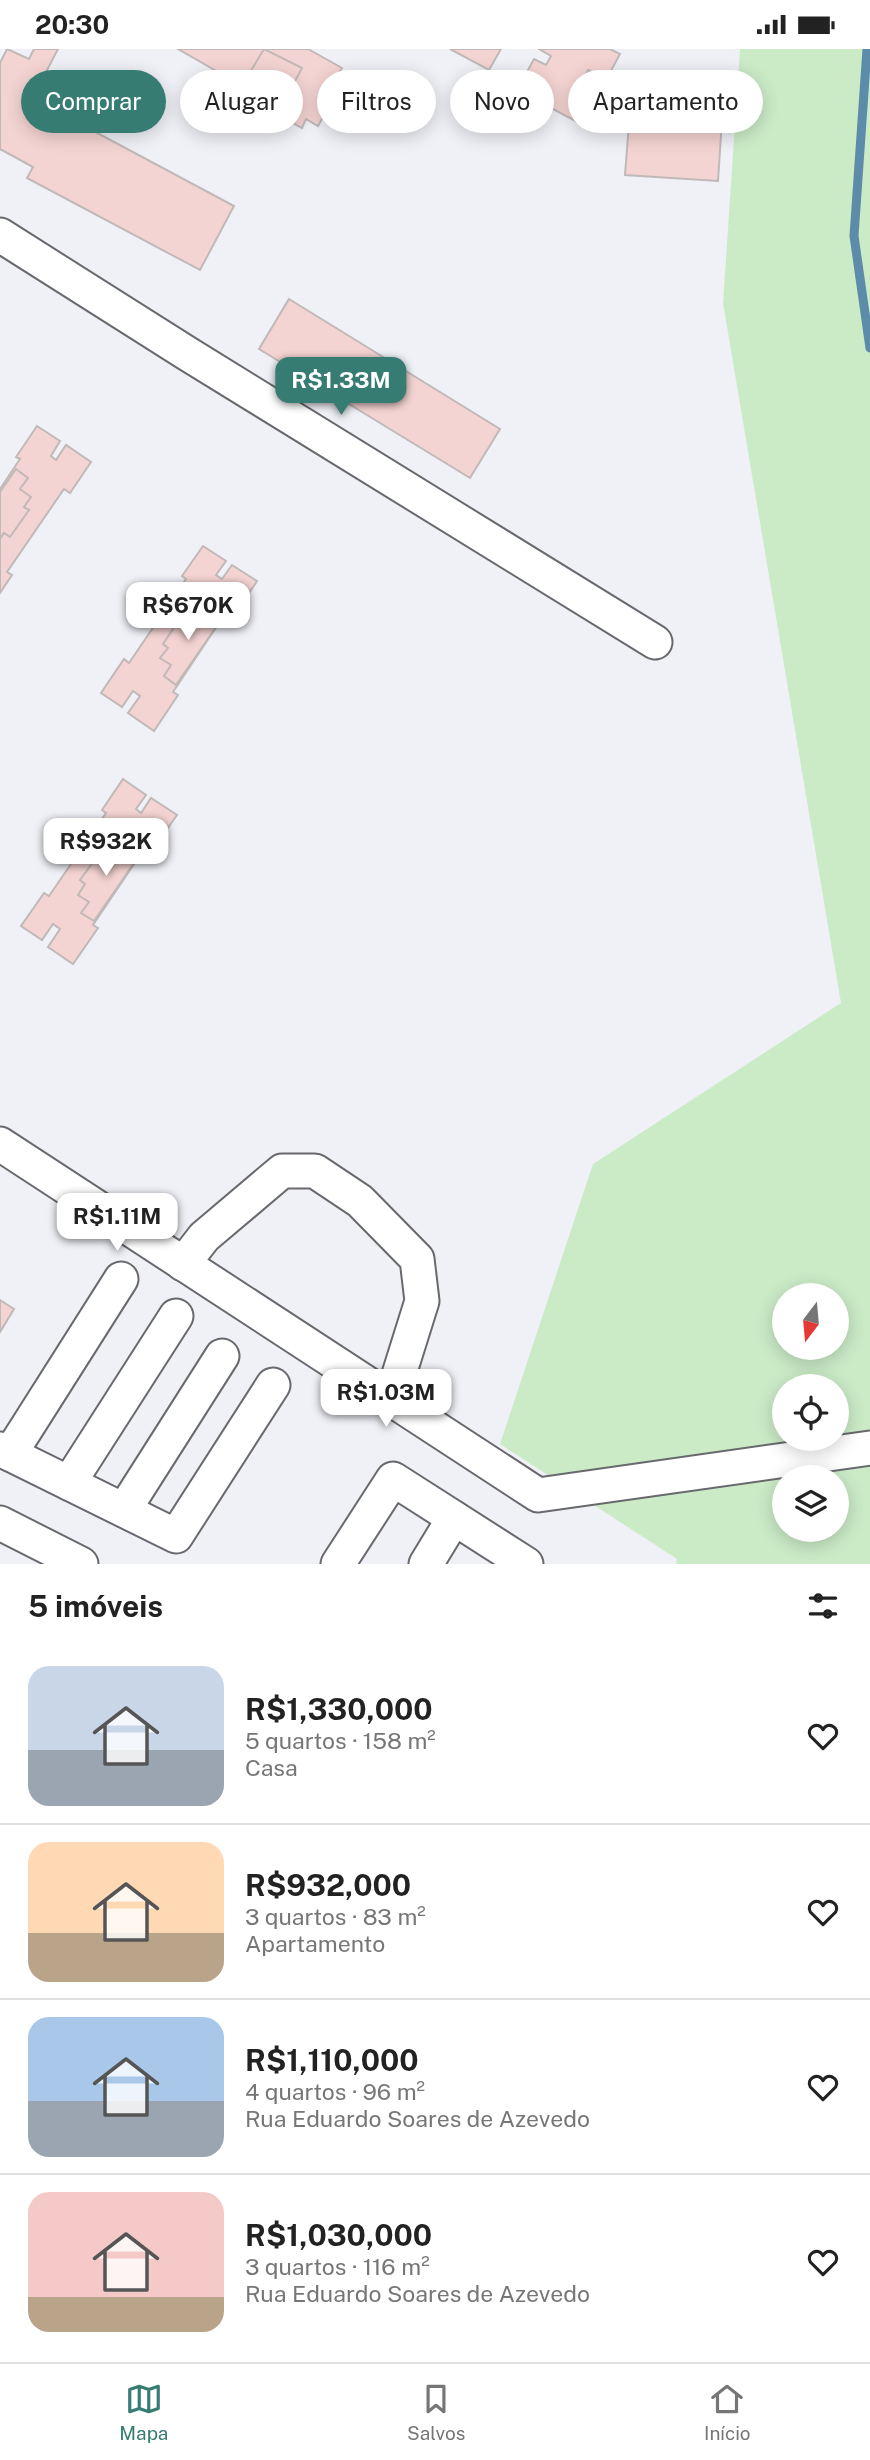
<!DOCTYPE html>
<html lang="pt">
<head>
<meta charset="utf-8">
<style>
	body { margin:0; font-family:"Public Sans",sans-serif; background:#f6f6f6; color:#222; height:100vh; display:flex; flex-direction:column; font-size:26px; white-space:nowrap }
	* { box-sizing:border-box; margin:0 }
	p { font-size:23px; color:#767676 }
	.icon { flex:none; width:38px; height:38px; fill:none; stroke:currentColor; stroke-width:2; stroke-linecap:round; stroke-linejoin:round }
	.map { position:relative; height:1515px; overflow:hidden }
	.drawer { display:flex; flex-direction:column; background:#fff; flex:1 }
	.drawer>* { flex:none }
	.guide { position:absolute; left:21px; top:21px; width:830px; height:63px; display:flex; gap:14px }
	.needle { width:46px; rotate:196deg }
	.buttons { position:absolute; left:772px; top:1234px; display:grid; gap:14px }
	.buttons a { display:grid; place-items:center; width:77px; height:77px; border-radius:50%; background:#fff; box-shadow:0 4px 18px #0003; font-size:35px }
	.price { position:absolute; translate:-50% -60px; padding:0 16px; border-radius:14px; background:#fff; color:#222; font-size:23px; line-height:46px; filter:drop-shadow(0 2px 4px #0008) }
	.price::after { content:''; position:absolute; left:50%; top:42px; width:21px; height:16px; margin-left:-10px; background:inherit; clip-path:polygon(0 0,100% 0,50% 100%) }
	.price.on { background:#367c73; color:#fff }
	ul { padding:0; list-style:none }
	li { display:flex; align-items:center; gap:21px; height:175px; padding:0 28px }
	li+li { border-top:2px solid #e0e0e0 }
	li span { display:grid; place-items:center; flex:none; width:196px; height:140px; border-radius:21px; color:#555 }
	li>.icon { margin-inline-start:auto }
	span .icon { width:84px; height:84px; fill:#fffc; stroke-width:1 }
	li b { font-size:30px }
	h2 { display:flex; justify-content:space-between; align-items:center; height:84px; padding:0 28px; font-size:30px }
	.pill { padding:0 24px; border-radius:32px; background:#fff; box-shadow:0 4px 18px #0003; font-size:24px; line-height:63px }
	.pill.on { background:#367c73; color:#fff }
	.status { display:flex; justify-content:space-between; align-items:center; height:49px; padding:0 35px; background:#fff; direction:ltr }
	.status svg { height:19px; fill:currentColor }
	.tabs { display:flex; justify-content:space-around; align-items:center; height:98px; border-top:2px solid #e0e0e0; background:#fff; font-size:19px; color:#767676 }
	.tabs a { display:grid; justify-items:center; gap:4px }
	.tabs .on { color:#367c73 }
	.map>svg:first-child { display:block }
	.green { fill:#cbebc7; fill-rule:evenodd }
	.lines { fill:none; stroke-linecap:round; stroke-linejoin:round }
	.stream { stroke:#5c8ca9; stroke-width:9 }
	.building { fill:#f4d4d2; stroke:#c0b9b8; stroke-width:2 }
	.minor-casing { stroke:#68696e; stroke-width:37 }
	.minor { stroke:#fff; stroke-width:33 }
</style>
</head>
<body>
<div class="status"><b>20:30</b><svg viewBox="0 0 49 12"><path d="M0 12V9h3v3zM5 12V6h3v6zM10 12V3h3v9zM15 12V0h3v12zM26 1h20v11H26zM47 4h2v5h-2z"/></svg></div>
<div class="map">
<svg width="870" height="1515" viewBox="0 0 870 1515">
	<rect width="100%" height="100%" fill="#f0f1f7"/>
	<!-- green -->
	<path class="green" d="M740,0H870V1515H676L677,1510L500,1395L593,1115L841,954L723,254ZM784,1246H836V1298H784ZM784,1337H836V1390H784ZM784,1428H836V1480H784Z"/>
	<g class="lines">
		<!-- stream -->
		<path class="stream" d="M867,0L854,187L870,299"/>
	</g>
	<!-- building -->
	<g class="building">
		<path d="M7,0L29,10L34,0H58L46,23L72,38L58,63L234,157L200,221L27,129L33,118L0,100V14Z"/>
		<path d="M178,0H308L342,19L336,29L342,33L318,77L306,70L302,79L228,38L232,31Z"/>
		<path d="M264,0L302,19L287,47L249,25Z"/>
		<path d="M450,0H501L489,21Z"/>
		<path d="M539,0H610L620,5L606,31L588,21L581,36L599,45L583,76L517,41L534,10L546,16L551,7Z"/>
		<path d="M632,35L703,41L701,70L722,71L718,132L625,126Z"/>
		<path d="M289,250L500,380L470,429L259,300Z"/>
		<path d="M37,377L60,392L51,407L56,411L66,396L91,413L70,444L64,440L7,523L12,526L0,544V440L20,410L16,408Z"/>
		<path d="M16,420L28,429L20,440L31,448L24,458L29,461L10,488L4,484L0,490V443Z"/>
		<path d="M203,497L226,512L216,526L222,530L232,516L257,532L236,564L229,559L173,643L178,646L154,682L128,664L140,647L133,642L122,658L101,644L124,610L129,614L186,530L182,527Z"/>
		<path d="M213,557L225,565L176,636L164,627L171,616L160,609L168,599L163,595L181,568L188,572L195,562L204,569Z"/>
		<path d="M123,730L146,746L136,760L141,764L151,749L177,766L155,797L149,793L93,876L98,879L73,915L48,898L60,880L53,875L42,891L21,877L44,844L49,847L106,764L102,761Z"/>
		<path d="M130,793L143,801L94,872L81,864L89,853L78,846L85,835L80,831L99,805L105,809L112,799L122,805Z"/>
		<path d="M0,1251L14,1260L0,1283Z"/>
	</g>
	<g class="lines">
		<!-- minor casing -->
		<g class="minor-casing">
			<g id="minor">
				<path d="M0,186L188,305L655,593"/>
				<path d="M0,1095L538,1446L870,1399"/>
				<path d="M183,1215L204,1188L282,1122H315L360,1152L417,1210L422,1252L391,1351"/>
				<path d="M0,1400L176,1487L273,1336"/>
				<path d="M10,1405L121,1230"/>
				<path d="M69,1434L176,1267"/>
				<path d="M124,1461L222,1307"/>
				<path d="M0,1474L81,1515"/>
				<path d="M338,1515L393,1430L526,1515"/>
				<path d="M426,1515L454,1469"/>
			</g>
		</g>
		<!-- minor -->
		<use href="#minor" class="minor"/>
	</g>
</svg>
<div class="buttons">
<a><svg class="needle" viewBox="-14 -14 28 28"><path d="M0-13l5 13h-10z" fill="#e53935"/><path d="M0 13l5-13h-10z" fill="#767676"/></svg></a>
<a><svg class="icon" aria-label="locate" viewBox="0 0 24 24"><circle cx="12" cy="12" r="6"/><path d="M12 2v4M12 18v4M2 12h4M18 12h4"/></svg></a>
<a><svg class="icon" aria-label="layers" viewBox="0 0 24 24"><path d="M12 4l9 5-9 5-9-5zM3 14l9 5 9-5"/></svg></a>
</div>
<b class="price on" style="left:341px;top:368px">R$1.33M</b>
<b class="price" style="left:188px;top:593px">R$670K</b>
<b class="price" style="left:106px;top:829px">R$932K</b>
<b class="price" style="left:117px;top:1204px">R$1.11M</b>
<b class="price" style="left:386px;top:1380px">R$1.03M</b>
<div class="guide">
<a class="pill on">Comprar</a>
<a class="pill">Alugar</a>
<a class="pill">Filtros</a>
<a class="pill">Novo</a>
<a class="pill">Apartamento</a>
</div>
</div>
<section class="drawer">
<h2>5 imóveis<svg class="icon" aria-label="filters" viewBox="0 0 24 24"><path d="M4 7h16M4 17h16"/><circle cx="9" cy="7" r="2"/><circle cx="15" cy="17" r="2"/></svg></h2>
<ul>
<li><span style="background:linear-gradient(#c9d6e8 60%,#9aa5b1 0)"><svg class="icon" aria-label="home" viewBox="0 0 24 24"><path d="M3 11l9-7 9 7M6 9v11h12V9"/></svg></span><div><b>R$1,330,000</b><p>5 quartos · 158 m²</p><p>Casa</p></div><svg class="icon" aria-label="heart" viewBox="0 0 24 24"><path d="M12 20l-8-8c-3-5 5-10 8-4 3-6 11-1 8 4z"/></svg></li>
<li><span style="background:linear-gradient(#ffd9b3 65%,#b9a48a 0)"><svg class="icon" aria-label="home" viewBox="0 0 24 24"><path d="M3 11l9-7 9 7M6 9v11h12V9"/></svg></span><div><b>R$932,000</b><p>3 quartos · 83 m²</p><p>Apartamento</p></div><svg class="icon" aria-label="heart" viewBox="0 0 24 24"><path d="M12 20l-8-8c-3-5 5-10 8-4 3-6 11-1 8 4z"/></svg></li>
<li><span style="background:linear-gradient(#a9c7e8 60%,#9aa5b1 0)"><svg class="icon" aria-label="home" viewBox="0 0 24 24"><path d="M3 11l9-7 9 7M6 9v11h12V9"/></svg></span><div><b>R$1,110,000</b><p>4 quartos · 96 m²</p><p>Rua Eduardo Soares de Azevedo</p></div><svg class="icon" aria-label="heart" viewBox="0 0 24 24"><path d="M12 20l-8-8c-3-5 5-10 8-4 3-6 11-1 8 4z"/></svg></li>
<li><span style="background:linear-gradient(#f6c9c9 75%,#b9a48a 0)"><svg class="icon" aria-label="home" viewBox="0 0 24 24"><path d="M3 11l9-7 9 7M6 9v11h12V9"/></svg></span><div><b>R$1,030,000</b><p>3 quartos · 116 m²</p><p>Rua Eduardo Soares de Azevedo</p></div><svg class="icon" aria-label="heart" viewBox="0 0 24 24"><path d="M12 20l-8-8c-3-5 5-10 8-4 3-6 11-1 8 4z"/></svg></li>
</ul>
</section>
<nav class="tabs">
<a class="on"><svg class="icon" aria-label="map" viewBox="0 0 24 24"><path d="M3 6l6-2 6 2 6-2v14l-6 2-6-2-6 2zM9 4v14M15 6v14"/></svg>Mapa</a>
<a><svg class="icon" aria-label="saved" viewBox="0 0 24 24"><path d="M7 4h10v16l-5-4-5 4z"/></svg>Salvos</a>
<a><svg class="icon" aria-label="home" viewBox="0 0 24 24"><path d="M3 11l9-7 9 7M6 9v11h12V9"/></svg>Início</a>
</nav>
</body>
</html>
